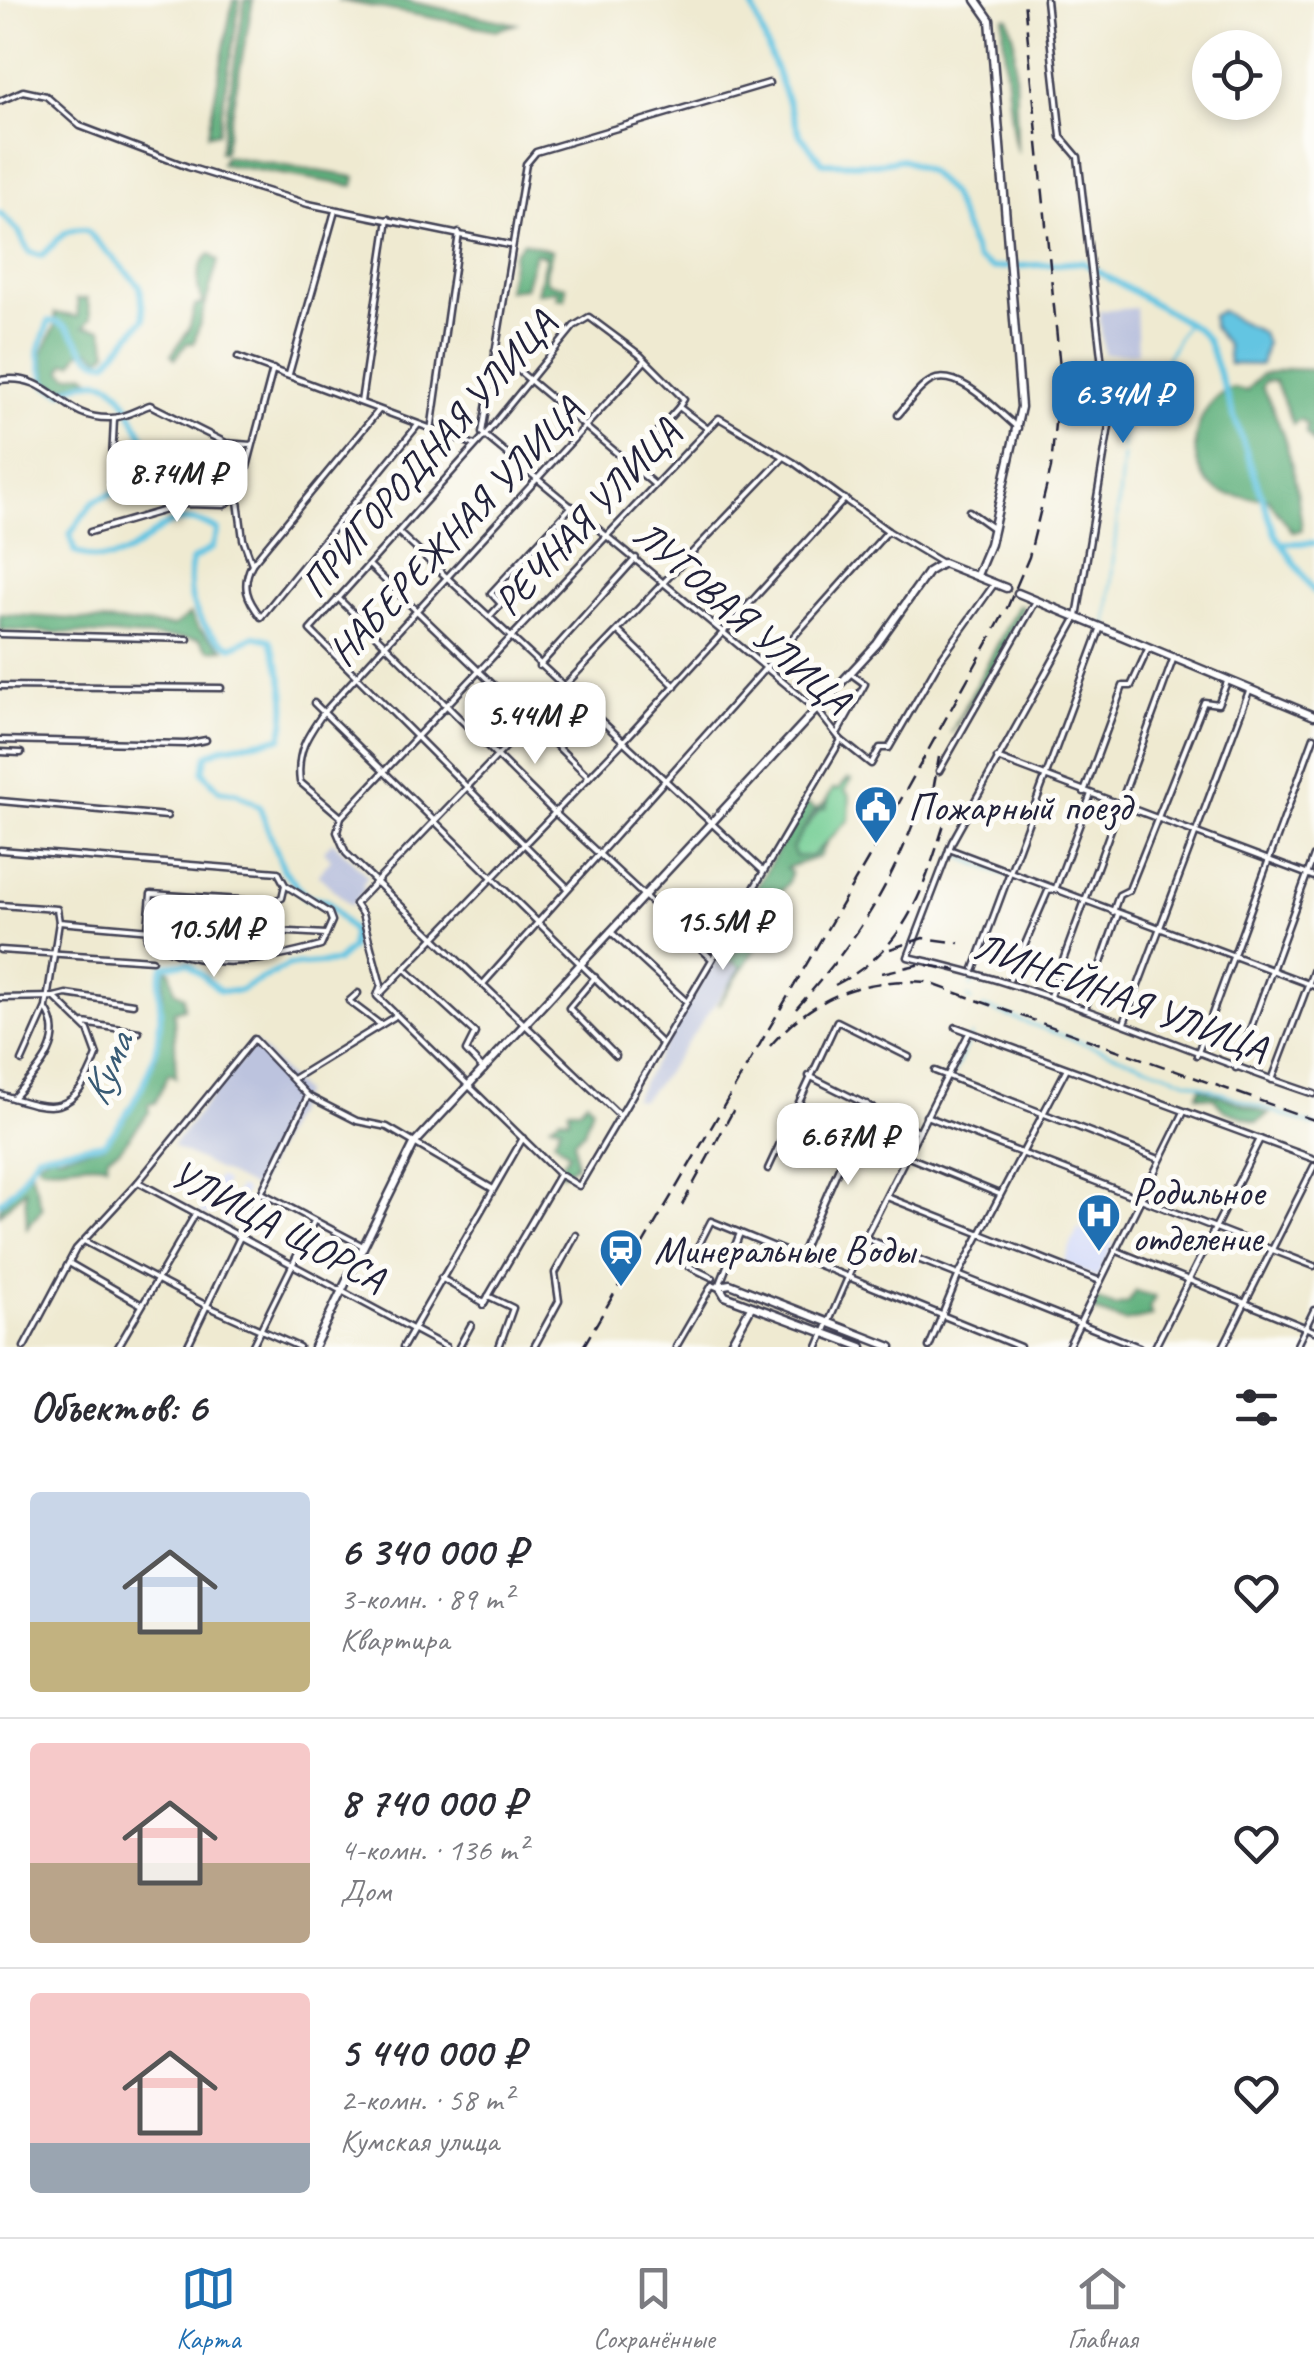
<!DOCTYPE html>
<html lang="ru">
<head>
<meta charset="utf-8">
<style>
	body { margin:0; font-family:Caveat,sans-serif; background:#f2f2f3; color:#2b2b33; height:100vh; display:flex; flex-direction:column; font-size:38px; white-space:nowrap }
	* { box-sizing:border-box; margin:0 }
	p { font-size:32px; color:#7c7c81 }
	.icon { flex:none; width:55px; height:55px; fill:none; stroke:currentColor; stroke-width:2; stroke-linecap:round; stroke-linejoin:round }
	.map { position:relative; height:1347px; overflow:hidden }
	.panel { display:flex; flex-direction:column; background:#fff; flex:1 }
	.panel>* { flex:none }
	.controls { position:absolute; left:1192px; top:30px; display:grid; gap:20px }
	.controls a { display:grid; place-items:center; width:90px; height:90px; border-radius:50%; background:#fff; box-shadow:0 5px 15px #0003; font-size:50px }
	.price { position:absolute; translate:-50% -85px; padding:0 22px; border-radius:20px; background:#fff; color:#222; font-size:32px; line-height:65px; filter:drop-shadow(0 2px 5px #0008) }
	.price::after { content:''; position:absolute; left:50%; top:60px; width:30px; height:22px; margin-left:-15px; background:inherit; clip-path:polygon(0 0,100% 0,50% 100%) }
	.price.current { background:#1f6fb2; color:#fff }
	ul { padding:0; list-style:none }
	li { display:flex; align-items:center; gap:30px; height:250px; padding:0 30px }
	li+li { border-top:2px solid #e1e1e2 }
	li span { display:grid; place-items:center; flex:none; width:280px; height:200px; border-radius:10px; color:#555 }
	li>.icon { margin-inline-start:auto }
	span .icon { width:120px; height:120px; fill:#fffc; stroke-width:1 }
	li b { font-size:42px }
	h2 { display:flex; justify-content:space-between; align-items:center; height:120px; padding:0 30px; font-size:42px }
	.menu { display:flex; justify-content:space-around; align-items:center; height:140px; border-top:2px solid #e1e1e2; background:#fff; font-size:28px; color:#7c7c81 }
	.menu a { display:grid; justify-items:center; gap:5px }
	.menu .current { color:#1f6fb2 }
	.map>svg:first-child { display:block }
	.built { fill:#d2d9f9 }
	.industrial { fill:#bcc3de }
	.green { fill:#75ce95; stroke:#4c7868; stroke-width:2.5 }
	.forest { fill:#60b17e; stroke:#416a5c; stroke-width:2.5 }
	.water { fill:#64c5e2; stroke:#43748e; stroke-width:2.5 }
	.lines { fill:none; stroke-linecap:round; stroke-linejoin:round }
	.stream { stroke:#64c5e2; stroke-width:2.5 }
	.river { stroke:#64c5e2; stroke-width:6 }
	.street-casing { stroke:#414052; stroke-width:9 }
	.secondary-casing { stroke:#414052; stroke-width:11 }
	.street { stroke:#fff; stroke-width:4 }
	.secondary { stroke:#fff; stroke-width:6 }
	.rail { stroke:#22223b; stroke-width:2.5; stroke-dasharray:15 8; stroke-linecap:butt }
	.labels { text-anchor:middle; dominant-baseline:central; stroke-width:10; stroke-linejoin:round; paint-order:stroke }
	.street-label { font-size:40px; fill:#22223b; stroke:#fdfcf7 }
	.poi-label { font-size:40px; fill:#22223b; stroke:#fdfcf7; text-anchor:start }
	.water-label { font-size:42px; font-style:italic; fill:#395b75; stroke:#fdfcf7 }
</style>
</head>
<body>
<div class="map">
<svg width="1314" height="1347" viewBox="0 0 1314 1347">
	<rect width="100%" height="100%" fill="#fdfcf7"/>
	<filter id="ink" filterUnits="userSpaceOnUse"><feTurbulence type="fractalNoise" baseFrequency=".01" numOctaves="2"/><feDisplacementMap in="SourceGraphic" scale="20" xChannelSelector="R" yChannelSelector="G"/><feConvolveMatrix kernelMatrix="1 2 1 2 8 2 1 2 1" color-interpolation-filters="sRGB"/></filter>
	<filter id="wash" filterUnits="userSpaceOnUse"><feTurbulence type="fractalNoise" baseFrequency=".0048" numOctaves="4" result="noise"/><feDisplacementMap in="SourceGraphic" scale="40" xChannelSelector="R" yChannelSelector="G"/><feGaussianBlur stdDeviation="2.25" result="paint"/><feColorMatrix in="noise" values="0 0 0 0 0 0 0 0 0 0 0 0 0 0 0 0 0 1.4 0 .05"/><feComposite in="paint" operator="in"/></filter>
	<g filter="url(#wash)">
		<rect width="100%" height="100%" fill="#efead1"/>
		<!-- built -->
		<g class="built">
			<path d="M218,1177L226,1181L219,1195L231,1201L239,1187L246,1191L228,1226L222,1222L228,1209L215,1202L207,1216L200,1213Z"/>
			<path d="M1078,1228L1114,1243L1097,1278L1064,1262Z"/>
		</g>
		<!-- industrial -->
		<g class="industrial">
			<path d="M1136,308L1138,353L1104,354L1099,311Z"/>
			<path d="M332,841L368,877L362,885L365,889L351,906L318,875L331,859L324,851Z"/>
			<path d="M718,954L740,968L662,1078L642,1100L633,1099Z"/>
			<path d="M255,1042L303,1093L256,1189L172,1146Z"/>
		</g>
		<!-- green -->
		<path class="green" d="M848,779L851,780L845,791L850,796L849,820L812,856L796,857L792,848C805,824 822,811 833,789H839Z"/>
		<!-- forest -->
		<g class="forest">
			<path d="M233,0H240L218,133L208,134Z"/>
			<path d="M245,0H253L224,152H220Z"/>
			<path d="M337,0H402L516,24L497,30Z"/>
			<path d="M1004,17H1008L1014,37L1017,149C1012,141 1001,32 1004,17Z"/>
			<path d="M225,156L355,177L353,186L221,164Z"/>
			<path d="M523,242L552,251L545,276L548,283L566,286L565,299L557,298L558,290L537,293L546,256L535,253L525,288L507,290L514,253Z"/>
			<path d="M210,254L218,261L194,343H187L175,359L171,355L189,330L195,306L203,303C195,288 196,264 210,254Z"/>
			<path d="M77,299H87L91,318L84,327L102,329L108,351L101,358L90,350L80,352L73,363H66L62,370L68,376L85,373L91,378L62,388L48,383L42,354L56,324L55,313L78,317Z"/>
			<path d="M1286,369L1314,370V443L1306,433L1307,424L1300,419L1293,424L1275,381H1265L1262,387C1287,433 1297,478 1302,530L1293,532L1268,499C1255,497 1232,498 1220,492C1179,469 1193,401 1233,388L1246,391L1261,375Z"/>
			<path d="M1018,605L1023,607L999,658L951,733Z"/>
			<path d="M0,614L174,626L190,614L198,628L224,649L209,650L199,639L0,630Z"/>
			<path d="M828,801L826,808L814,812L792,848L796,857L812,856L828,841L819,857L786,868L791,872L788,883L771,904L762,903L761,897L750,908L747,904L805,803L816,809Z"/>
			<path d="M781,910L718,1005L741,967L721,954H735V946L728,943L748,917L752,922L747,932L758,935L771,914Z"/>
			<path d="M165,970H170L175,991L184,996V1008L174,1011L176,1077L169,1073L155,1103L148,1104L149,1112L120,1149L108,1156L106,1165C90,1159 61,1170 39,1166L38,1161L52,1153L58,1156L105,1145L127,1117L156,1058Z"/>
			<path d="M1200,1088L1269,1114L1257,1122L1224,1110L1214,1098L1197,1095Z"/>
			<path d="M587,1100L592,1107L584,1132L574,1140L576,1165L562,1174L558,1169L569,1153L554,1140L561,1126L551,1124L560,1117L569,1119V1109H579Z"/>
			<path d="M31,1171L42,1209L27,1228L25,1189L0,1214V1208Z"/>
			<path d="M1136,1291L1155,1297L1149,1308L1152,1316L1125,1322L1092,1310L1097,1300L1115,1306L1128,1303Z"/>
		</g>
		<!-- water -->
		<path class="water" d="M1221,311L1262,333L1266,343L1261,365L1229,364L1227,345L1213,327L1212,316Z"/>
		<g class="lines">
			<!-- stream -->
			<g class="stream">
				<path d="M1122,449L1121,439L1187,322"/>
				<path d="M1107,626L1123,456"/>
				<path d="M954,854L1005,875"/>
				<path d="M971,986L975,974"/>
				<path d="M968,997L971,1001"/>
				<path d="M983,1007L1314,1126"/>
				<path d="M953,1075L971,1035"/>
			</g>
			<!-- river -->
			<g class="river">
				<path d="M750,0L800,135L823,163L876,164L902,159L929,172L951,194L977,259L993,268L1082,262L1196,328L1207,339L1275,534L1314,592"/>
				<path d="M0,213L19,232L29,252L42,256C58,242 63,225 86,230L140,286L144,319L107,362C76,361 81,323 49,321L38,352L46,384L62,392C123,359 123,406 147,443C157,458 170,466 171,484L157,493L136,484L94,501L70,534L75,552C148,583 149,491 218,530L212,548L192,560C184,596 197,630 232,647L255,636L270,640C282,673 291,703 281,738L224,747L207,755L203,772L219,790L237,793L259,806L284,870L306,897L327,901L353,932L351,948L336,962L289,965L238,991H220L188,963L164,966C156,984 161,1001 160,1021C158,1063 132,1113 104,1143L38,1154L16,1188L0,1202"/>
				<path d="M1281,543H1314"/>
			</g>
		</g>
	</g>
	<g filter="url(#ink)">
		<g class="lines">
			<!-- street casing -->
			<g class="street-casing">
				<g id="street">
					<path d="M1046,0L1061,137L1078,157L1109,426L1077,617L952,842L908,957C1049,987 1178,1049 1314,1094"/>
					<path d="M769,83L536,152L526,164L482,433L817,710L841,740L871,764L880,748H889L940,660L995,583"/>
					<path d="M0,101L23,91L46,96L80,126L188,167L308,204L509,245"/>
					<path d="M495,351L655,485"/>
					<path d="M238,357L475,445"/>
					<path d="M273,369L238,501L243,539L252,564C241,586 247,599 261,617L418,425"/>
					<path d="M289,374L335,211"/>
					<path d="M0,380C53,372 60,420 111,418C124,418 138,409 150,405L226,443L251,445"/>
					<path d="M361,402L388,219"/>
					<path d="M898,415C907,405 919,387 931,381C959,367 998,412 1018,428"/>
					<path d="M431,431L459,233"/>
					<path d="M654,435L679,407"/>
					<path d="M783,458L355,904L362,914L381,985L377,996L559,1174L579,1186L841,740"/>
					<path d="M111,482L114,419"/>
					<path d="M969,511L994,529"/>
					<path d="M90,532L186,504L224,505L238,495"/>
					<path d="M399,533L762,870"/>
					<path d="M252,564L379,410"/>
					<path d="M369,565L589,777"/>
					<path d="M338,598L555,813L711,958"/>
					<path d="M490,616L501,604L491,593L572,506"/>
					<path d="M618,631L675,686"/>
					<path d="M0,634L188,639"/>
					<path d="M539,666L636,558"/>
					<path d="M0,686L221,688"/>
					<path d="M314,703L661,1043"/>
					<path d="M838,732L865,684L850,673"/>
					<path d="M0,740L185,744L206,740"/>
					<path d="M0,752L21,753"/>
					<path d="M997,758L1314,877"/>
					<path d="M939,771L1036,601"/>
					<path d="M1084,792L1123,686H1131L1148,649"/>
					<path d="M0,801L167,816"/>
					<path d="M341,817L708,429"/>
					<path d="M949,849L1314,986"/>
					<path d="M0,850L278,872L285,885L329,913L332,921L321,946C260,963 203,973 147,939L151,894L270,902L282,898L285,885"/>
					<path d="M568,888L310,630L485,435L574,326L589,317L640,355L684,399L679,407L708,429L719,418L793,462L888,531L942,563"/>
					<path d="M0,905L57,909L59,922L151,930"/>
					<path d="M1113,912L1119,895L1129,890L1204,702L1218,704L1227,682"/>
					<path d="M151,924L326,934"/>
					<path d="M610,931L687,1002"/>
					<path d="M0,950L152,960"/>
					<path d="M404,968L475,1033L466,1051L484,1070"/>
					<path d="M974,969L1101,627"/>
					<path d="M595,977L569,1008L616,1056"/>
					<path d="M1010,979L1048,891L1055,890L1091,794"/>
					<path d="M483,984L888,531"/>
					<path d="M358,993L349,1001L381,1025"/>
					<path d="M381,993L622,743L845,499"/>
					<path d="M1050,996L1174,657"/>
					<path d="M54,997L66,994L133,1004"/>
					<path d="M0,998L54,997L88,1030L97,1055C74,1117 54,1112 0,1094"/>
					<path d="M1085,1009L1118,914"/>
					<path d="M84,1023L139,1032"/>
					<path d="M1124,1023L1249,691"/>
					<path d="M956,1027L1314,1159"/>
					<path d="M1197,1055L1314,737"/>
					<path d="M22,1061L46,1007L59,922"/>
					<path d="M1236,1068L1314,856"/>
					<path d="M935,1071L1159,1159"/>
					<path d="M809,1076L919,1131"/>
					<path d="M293,1079L394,1017"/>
					<path d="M1272,1080L1314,969"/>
					<path d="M13,1098C34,1074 69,1043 46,1009"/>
					<path d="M619,1115L346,853L337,832L341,817L300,782C296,752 307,736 324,712L645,361"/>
					<path d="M926,1116L1314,1266"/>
					<path d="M906,1156L999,1194"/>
					<path d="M768,1169L837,1021L909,1057"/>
					<path d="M138,1182L446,1347"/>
					<path d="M262,1193L363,1246"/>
					<path d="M887,1197L1100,1281"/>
					<path d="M865,1238L1139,1347"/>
					<path d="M84,1241L207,1306L299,1347"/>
					<path d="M1115,1250L1314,1331"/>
					<path d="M799,1258L867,1104"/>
					<path d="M69,1263L142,1305"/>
					<path d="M441,1278L484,1303"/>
					<path d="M713,1278L688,1266L711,1221L1020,1347"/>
					<path d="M720,1284L740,1233"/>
					<path d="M488,1296L513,1308L499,1347"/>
					<path d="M483,1305L559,1175"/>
					<path d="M24,1347L76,1249L138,1182L254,1039L308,1096L357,1121L387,1127L493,1189"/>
					<path d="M118,1347L196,1213"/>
					<path d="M187,1347L308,1096"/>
					<path d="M252,1347L313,1223"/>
					<path d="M403,1347L523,1138"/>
					<path d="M459,1347L471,1325"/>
					<path d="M534,1347L559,1301L555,1273L576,1235"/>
					<path d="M676,1347L712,1285L719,1288"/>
					<path d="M818,1347L865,1238L969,1033"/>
					<path d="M929,1347L959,1274L1066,1070"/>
					<path d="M1068,1347L1184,1112"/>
					<path d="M1155,1347L1260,1139"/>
					<path d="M1223,1347L1314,1166"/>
					<path d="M1296,1347L1314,1310"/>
				</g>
			</g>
			<!-- secondary casing -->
			<g class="secondary-casing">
				<g id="secondary">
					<path d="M976,0L990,20L1021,407L990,544L977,575"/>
					<path d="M1018,593L1314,716"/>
					<path d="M314,1347L414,1144L877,644L928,572L943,563L1006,588"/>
					<path d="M729,1347L751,1307"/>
					<path d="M862,1347L725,1296L719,1286L730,1284L891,1347"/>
				</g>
			</g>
			<!-- street -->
			<use href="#street" class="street"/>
			<!-- secondary -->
			<use href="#secondary" class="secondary"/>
			<!-- rail -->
			<g class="rail">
				<path d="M929,813L939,757"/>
				<path d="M890,949L923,938L959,943"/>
				<path d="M882,973L921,964L957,970"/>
				<path d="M835,985C910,947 924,886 948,812"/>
				<path d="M796,1009C859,937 891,888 923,797"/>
				<path d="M770,1046C811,998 862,977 926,982L1314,1120"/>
				<path d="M682,1205L734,1109"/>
				<path d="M583,1347L868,859L1008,606L1029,557L1051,468L1060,368L1024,0"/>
			</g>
		</g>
	</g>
	<!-- icons -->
	<defs>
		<g id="civic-pin" transform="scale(2.25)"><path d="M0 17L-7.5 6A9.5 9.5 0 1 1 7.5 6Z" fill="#1f6fb2" stroke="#fdfcf7"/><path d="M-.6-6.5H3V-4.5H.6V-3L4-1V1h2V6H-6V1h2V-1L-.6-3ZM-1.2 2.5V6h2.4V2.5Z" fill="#fff"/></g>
		<g id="hospital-pin" transform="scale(2.25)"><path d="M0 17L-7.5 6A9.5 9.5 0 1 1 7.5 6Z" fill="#1f6fb2" stroke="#fdfcf7"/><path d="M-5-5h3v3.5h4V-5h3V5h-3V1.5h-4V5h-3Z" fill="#fff"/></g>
		<g id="station-pin" transform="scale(2.25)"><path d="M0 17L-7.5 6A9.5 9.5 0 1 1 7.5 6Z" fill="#1f6fb2" stroke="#fdfcf7"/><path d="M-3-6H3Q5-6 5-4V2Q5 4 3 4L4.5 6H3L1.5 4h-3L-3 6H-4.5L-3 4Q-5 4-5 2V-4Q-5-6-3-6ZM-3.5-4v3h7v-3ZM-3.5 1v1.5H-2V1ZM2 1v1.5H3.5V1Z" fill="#fff"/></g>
	</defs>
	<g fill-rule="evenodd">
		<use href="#civic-pin" x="876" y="807"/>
		<use href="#hospital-pin" x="1099" y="1215"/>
		<use href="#station-pin" x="621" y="1250"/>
	</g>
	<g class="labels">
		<!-- street labels -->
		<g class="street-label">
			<text transform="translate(428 454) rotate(-49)">ПРИГОРОДНАЯ УЛИЦА</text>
			<text transform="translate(587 517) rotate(-47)">РЕЧНАЯ УЛИЦА</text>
			<text transform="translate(455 531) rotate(-47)">НАБЕРЕЖНАЯ УЛИЦА</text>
			<text transform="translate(742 617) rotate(41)">ЛУГОВАЯ УЛИЦА</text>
			<text transform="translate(1121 997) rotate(20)">ЛИНЕЙНАЯ УЛИЦА</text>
			<text transform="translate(278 1226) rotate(28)">УЛИЦА ЩОРСА</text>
		</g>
		<!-- poi labels -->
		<g class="poi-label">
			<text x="908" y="807">Пожарный поезд</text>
			<text x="1132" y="1192">Родильное<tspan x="1132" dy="46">отделение</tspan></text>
			<text x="654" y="1250">Минеральные Воды</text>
		</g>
		<!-- water labels -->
		<g class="water-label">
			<text transform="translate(107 1069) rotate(-67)">Кума</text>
		</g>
	</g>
</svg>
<div class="controls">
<a><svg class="icon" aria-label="locate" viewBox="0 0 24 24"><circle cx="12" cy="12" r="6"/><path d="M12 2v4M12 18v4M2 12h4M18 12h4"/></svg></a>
</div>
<b class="price current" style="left:1123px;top:446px">6.34M ₽</b>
<b class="price" style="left:177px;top:525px">8.74M ₽</b>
<b class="price" style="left:535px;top:767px">5.44M ₽</b>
<b class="price" style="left:723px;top:973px">15.5M ₽</b>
<b class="price" style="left:214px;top:980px">10.5M ₽</b>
<b class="price" style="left:848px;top:1188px">6.67M ₽</b>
</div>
<section class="panel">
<h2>Объектов: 6<svg class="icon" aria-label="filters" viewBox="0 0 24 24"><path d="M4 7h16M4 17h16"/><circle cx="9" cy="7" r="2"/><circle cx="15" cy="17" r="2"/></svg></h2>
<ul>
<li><span style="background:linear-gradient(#c9d6e8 65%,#c2b280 0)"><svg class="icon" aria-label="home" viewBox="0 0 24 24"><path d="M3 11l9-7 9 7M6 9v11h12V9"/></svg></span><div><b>6 340 000 ₽</b><p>3-комн. · 89 m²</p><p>Квартира</p></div><svg class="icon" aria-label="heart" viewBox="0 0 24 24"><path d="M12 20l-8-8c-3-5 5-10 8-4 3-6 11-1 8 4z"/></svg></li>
<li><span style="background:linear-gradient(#f6c9c9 60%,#b9a48a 0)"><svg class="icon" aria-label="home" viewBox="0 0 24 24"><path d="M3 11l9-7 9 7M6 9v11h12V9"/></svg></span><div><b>8 740 000 ₽</b><p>4-комн. · 136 m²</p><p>Дом</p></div><svg class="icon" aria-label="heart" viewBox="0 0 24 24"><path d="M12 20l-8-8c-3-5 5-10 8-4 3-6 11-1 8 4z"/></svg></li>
<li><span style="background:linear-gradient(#f6c9c9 75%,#9aa5b1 0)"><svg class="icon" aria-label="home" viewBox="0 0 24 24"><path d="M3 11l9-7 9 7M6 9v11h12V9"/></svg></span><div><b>5 440 000 ₽</b><p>2-комн. · 58 m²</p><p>Кумская улица</p></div><svg class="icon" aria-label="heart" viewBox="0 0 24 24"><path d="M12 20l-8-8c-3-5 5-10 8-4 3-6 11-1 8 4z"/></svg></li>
</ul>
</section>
<nav class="menu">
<a class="current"><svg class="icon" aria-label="map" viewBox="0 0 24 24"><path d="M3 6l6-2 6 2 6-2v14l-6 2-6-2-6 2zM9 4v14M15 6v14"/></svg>Карта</a>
<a><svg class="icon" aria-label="saved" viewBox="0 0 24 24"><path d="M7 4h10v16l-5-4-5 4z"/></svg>Сохранённые</a>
<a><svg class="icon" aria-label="home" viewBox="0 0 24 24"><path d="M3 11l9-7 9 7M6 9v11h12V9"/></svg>Главная</a>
</nav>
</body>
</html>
